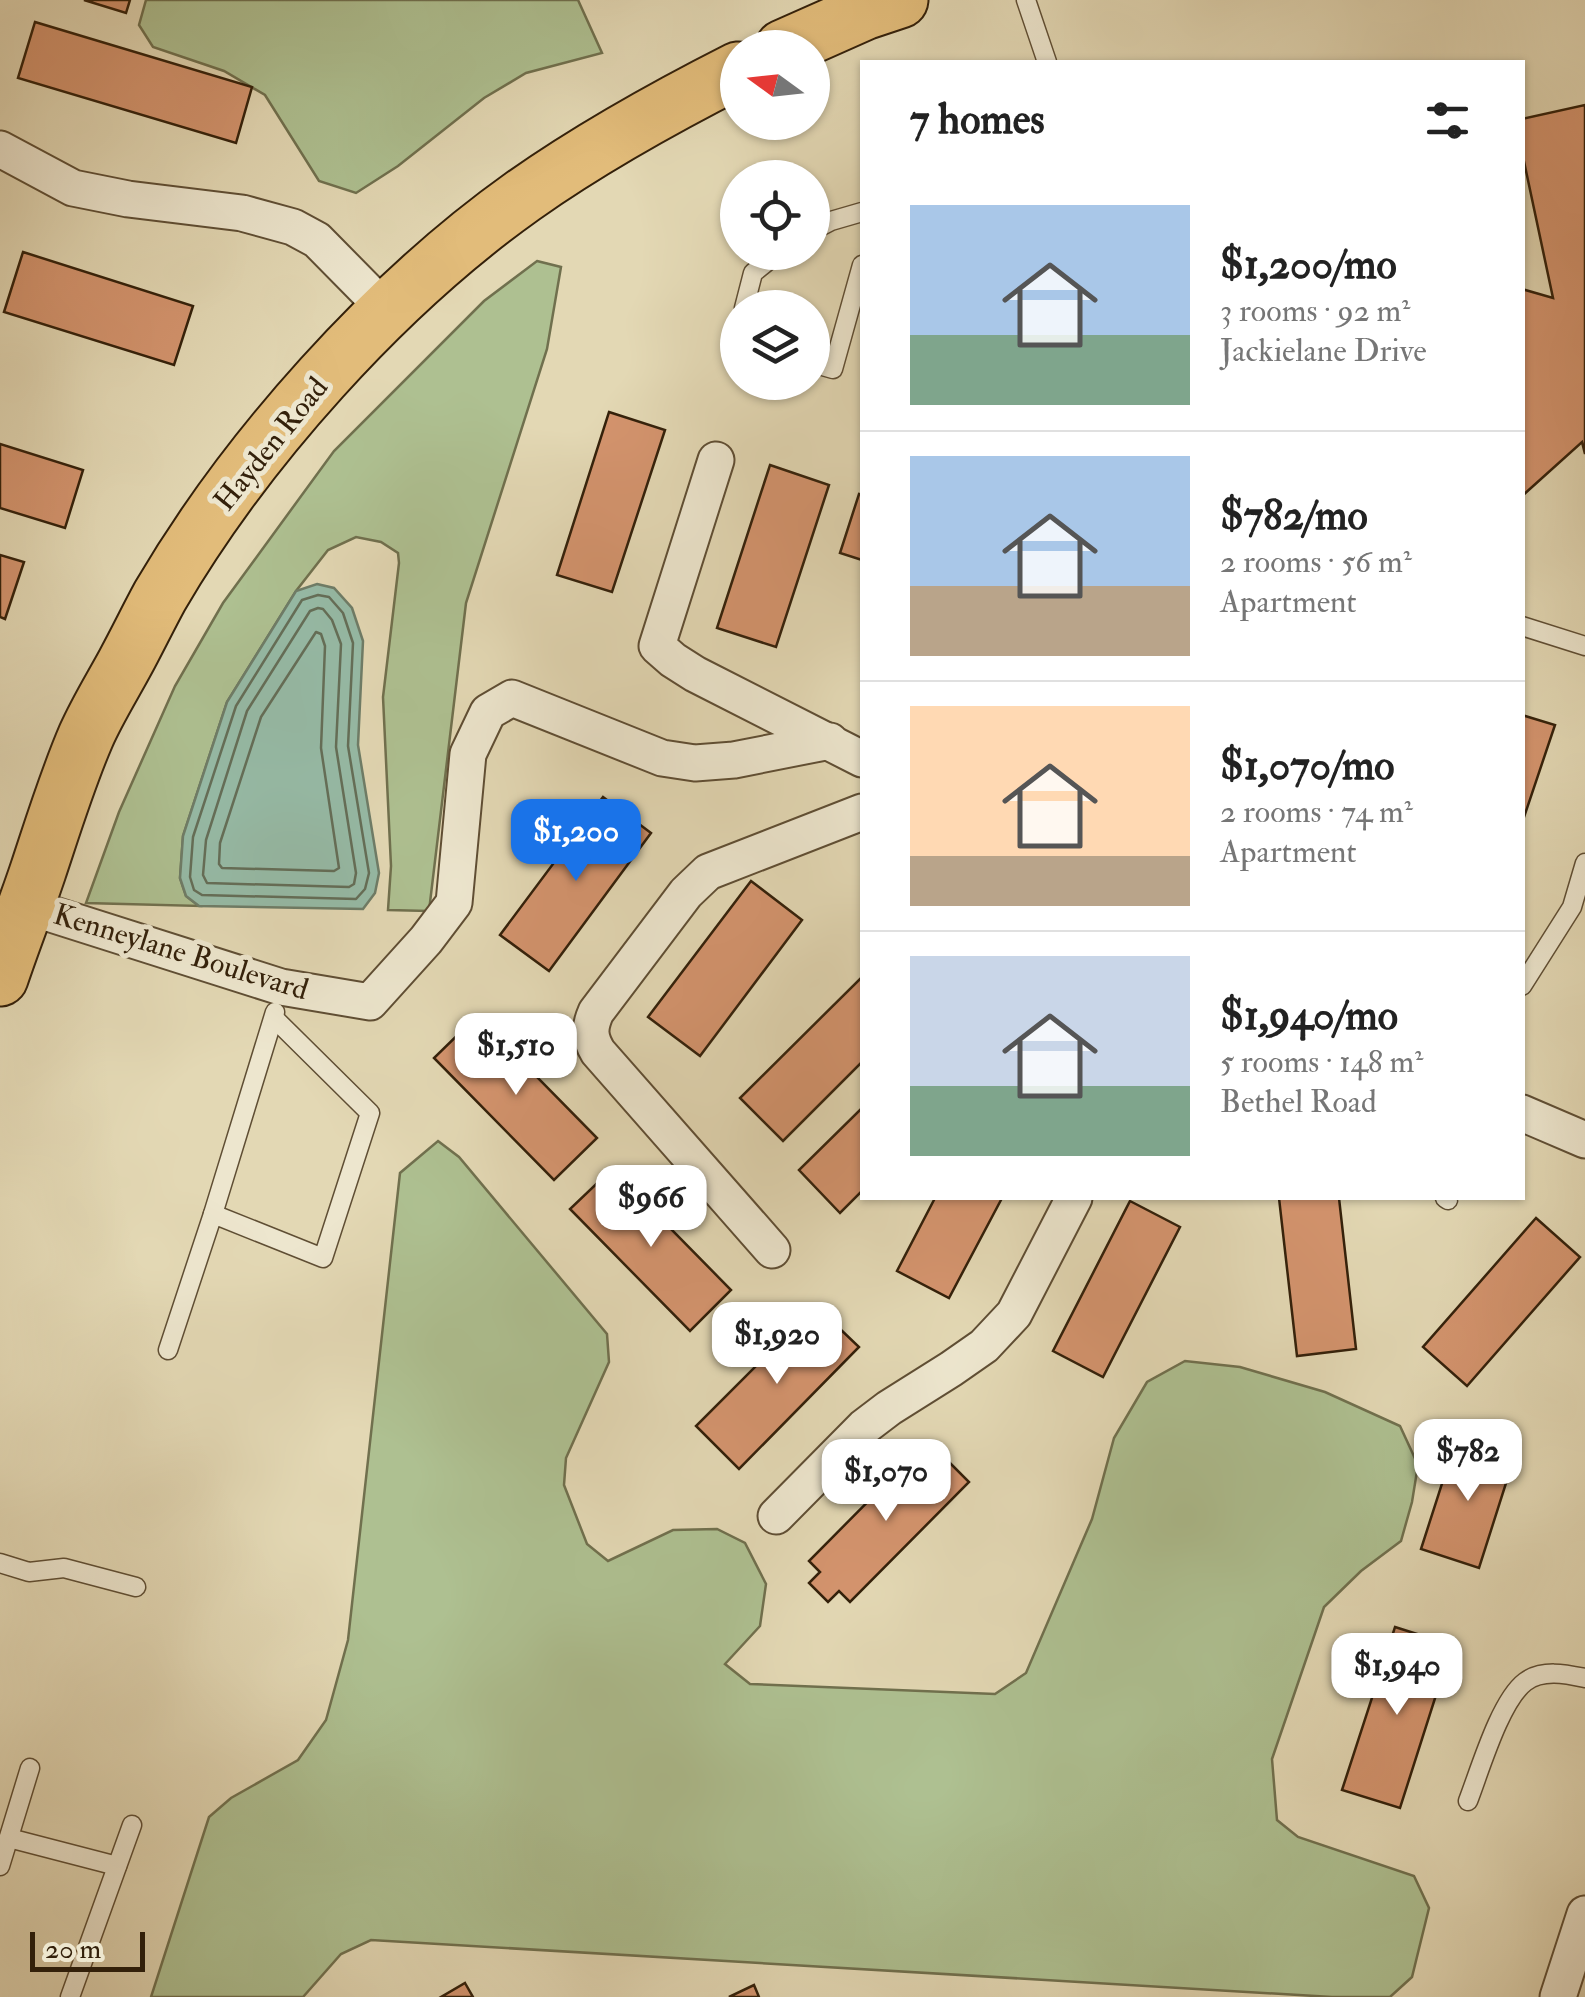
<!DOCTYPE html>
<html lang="en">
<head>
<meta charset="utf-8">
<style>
	body { margin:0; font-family:"IM FELL Double Pica",serif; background:#f2f2f2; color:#222; height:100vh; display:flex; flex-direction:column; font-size:38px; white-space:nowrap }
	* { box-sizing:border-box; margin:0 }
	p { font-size:32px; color:#767676 }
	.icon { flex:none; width:55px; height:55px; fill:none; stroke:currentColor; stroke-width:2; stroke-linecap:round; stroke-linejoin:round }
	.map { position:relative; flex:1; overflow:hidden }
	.panel { position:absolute; left:860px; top:60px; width:665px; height:1140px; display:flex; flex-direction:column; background:#fff; border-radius:0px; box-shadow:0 2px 8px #0004 }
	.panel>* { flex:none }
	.needle { width:65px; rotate:285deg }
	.controls { position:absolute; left:720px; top:30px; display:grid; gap:20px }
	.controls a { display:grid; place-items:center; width:110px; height:110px; border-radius:50%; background:#fff; box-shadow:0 2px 8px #0004; font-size:50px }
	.scale { position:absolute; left:30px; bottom:25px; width:115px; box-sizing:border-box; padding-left:10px; border:5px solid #33200a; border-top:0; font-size:28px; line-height:35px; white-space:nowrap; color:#33200a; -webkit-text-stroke:8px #ede6ce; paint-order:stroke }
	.price { position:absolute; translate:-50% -85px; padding:0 22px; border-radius:20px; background:#fff; color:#222; font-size:32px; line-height:65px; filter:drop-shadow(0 2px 5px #0008) }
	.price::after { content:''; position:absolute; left:50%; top:60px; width:30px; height:22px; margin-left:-15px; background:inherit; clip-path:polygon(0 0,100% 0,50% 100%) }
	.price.selected { background:#1a73e8; color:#fff }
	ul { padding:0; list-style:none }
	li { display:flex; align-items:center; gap:30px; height:250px; padding:0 50px }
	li+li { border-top:2px solid #e0e0e0 }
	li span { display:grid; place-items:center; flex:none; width:280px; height:200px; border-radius:0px; color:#555 }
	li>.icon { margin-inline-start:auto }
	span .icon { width:120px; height:120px; fill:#fffc; stroke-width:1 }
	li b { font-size:42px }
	h2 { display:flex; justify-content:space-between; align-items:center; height:120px; padding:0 50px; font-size:42px }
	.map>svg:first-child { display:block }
	.green { fill:#aec091; stroke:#70704e; stroke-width:2.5 }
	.water { fill:#96bba7; stroke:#6e7d68; stroke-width:2.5 }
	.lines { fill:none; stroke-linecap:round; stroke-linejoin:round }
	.shore { stroke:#646e58; stroke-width:2.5 }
	.building { fill:#d4946e; stroke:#33200a; stroke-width:2.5 }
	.lane-casing { stroke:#5f4e34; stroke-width:21 }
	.street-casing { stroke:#5f4e34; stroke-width:39 }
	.primary-casing { stroke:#33200a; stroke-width:59 }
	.lane { stroke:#ede6ce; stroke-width:18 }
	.street { stroke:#ede6ce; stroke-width:35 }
	.primary { stroke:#e2bc7a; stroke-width:55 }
	.labels { text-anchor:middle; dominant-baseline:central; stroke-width:10; stroke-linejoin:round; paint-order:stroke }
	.street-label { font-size:30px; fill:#33200a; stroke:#ede6ce }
</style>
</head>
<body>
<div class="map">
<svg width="1585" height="1997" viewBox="0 0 1585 1997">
	<rect width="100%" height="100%" fill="#e3d8b4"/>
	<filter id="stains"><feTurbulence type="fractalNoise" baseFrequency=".002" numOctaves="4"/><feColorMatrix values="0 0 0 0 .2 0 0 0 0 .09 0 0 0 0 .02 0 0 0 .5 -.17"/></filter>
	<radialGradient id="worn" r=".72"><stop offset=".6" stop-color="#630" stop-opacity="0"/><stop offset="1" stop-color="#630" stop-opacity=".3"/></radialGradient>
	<!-- green -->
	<g class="green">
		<path d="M146,0H578L602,53L526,73L484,98L398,166L356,193L319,181L265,95L224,71L153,47L139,25Z"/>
		<path d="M537,261L561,267L547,349L466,603L429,911L388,910L391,866L383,697L399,563L398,553L381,542L356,537L328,550L296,591L227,702L183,836L180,878L186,896L199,906L86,903L119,812L175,686L223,603L334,451L484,301Z"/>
		<path d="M438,1141L459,1157L607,1334L609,1362L566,1458L564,1485L587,1544L608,1561L673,1530L717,1529L745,1543L766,1584L760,1626L725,1664L750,1684L995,1694L1026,1673L1092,1519L1114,1438L1147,1382L1185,1361L1240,1367L1325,1392L1400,1426L1418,1465L1412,1502L1401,1541L1361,1571L1324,1607L1272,1759L1277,1820L1298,1837L1414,1876L1429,1908L1412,1977L1390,1997H1332L371,1940L341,1954L303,1997H151L209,1817L231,1798L298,1760L326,1720L348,1640L400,1173Z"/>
	</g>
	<!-- water -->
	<path class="water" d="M317,584L334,588L352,608L363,641L358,745L379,873L375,893L363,909L199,906L186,896L180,878L183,836L227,702L296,591Z"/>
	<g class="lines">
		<!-- shore -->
		<g class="shore">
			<path d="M318,595L329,597L343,613L353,643L348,746L369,873L365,889L356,899L202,895L194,890L190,877L193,837L236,706L302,600Z"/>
			<path d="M318,608L323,609L332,620L341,644L336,747L356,873L354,884L349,887L207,883L203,875L206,840L247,711L310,611Z"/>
			<path d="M316,632L321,634L325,646L321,748L339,868L334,871L222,868L219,864L220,843L261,717Z"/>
		</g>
	</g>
	<!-- building -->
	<g class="building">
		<path d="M84,0H130L126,13Z"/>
		<path d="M35,22L252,87L236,143L18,78Z"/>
		<path d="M1585,105V454L1582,442L1522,496V289L1553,298L1522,152V119Z"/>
		<path d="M23,252L193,306L174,365L4,312Z"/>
		<path d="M609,412L665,430L612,592L557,575Z"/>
		<path d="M0,444L83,470L65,528L0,508Z"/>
		<path d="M770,465L829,485L776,647L717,628Z"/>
		<path d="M859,494L862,495V560L840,553Z"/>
		<path d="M0,555L24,562L5,619L0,617Z"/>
		<path d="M1522,715L1555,725L1522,823Z"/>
		<path d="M603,797L651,833L549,971L500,935Z"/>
		<path d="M751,881L802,920L700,1056L648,1017Z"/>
		<path d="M862,977V1062L783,1141L740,1098Z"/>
		<path d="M477,1016L597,1138L554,1180L434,1058Z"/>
		<path d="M862,1108V1191L840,1213L799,1170Z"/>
		<path d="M612,1169L731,1290L690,1331L570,1209Z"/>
		<path d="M935,1198H1002L949,1298L897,1271Z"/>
		<path d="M1279,1198H1339L1356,1349L1297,1356Z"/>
		<path d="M1130,1201L1180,1227L1103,1377L1053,1351Z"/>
		<path d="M1536,1218L1580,1257L1467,1386L1423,1347Z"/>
		<path d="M816,1306L859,1347L739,1469L696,1426Z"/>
		<path d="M1456,1440L1514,1458L1479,1568L1421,1549Z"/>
		<path d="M928,1441L969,1482L850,1602L839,1591L828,1602L809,1583L820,1572L809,1561Z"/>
		<path d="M1395,1627L1452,1645L1400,1808L1342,1790Z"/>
		<path d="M465,1983L473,1997H441Z"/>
		<path d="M754,1985L759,1997H729Z"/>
	</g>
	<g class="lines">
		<!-- lane casing -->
		<g class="lane-casing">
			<g id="lane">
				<path d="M1026,0L1047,62"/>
				<path d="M812,231L831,221L862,212"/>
				<path d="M744,308L753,273L779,252"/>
				<path d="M738,328L734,339L738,340"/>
				<path d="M812,363L833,369L862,265"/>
				<path d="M1522,626L1585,646"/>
				<path d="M1522,986L1572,907L1585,863"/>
				<path d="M1445,1198L1448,1200"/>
				<path d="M213,1214L275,1012"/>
				<path d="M168,1350L213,1214L323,1258L370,1113L274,1018"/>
				<path d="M0,1563L29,1572L64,1568L136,1587"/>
				<path d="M1468,1801C1480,1770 1500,1701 1525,1682C1542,1669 1566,1674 1585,1678"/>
				<path d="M9,1838L117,1866"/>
				<path d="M0,1866L30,1768"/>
				<path d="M70,1997L132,1825"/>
			</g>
		</g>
		<!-- street casing -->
		<g class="street-casing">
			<g id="street">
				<path d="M0,149L73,188L128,199L242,213L293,227L317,240L387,311"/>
				<path d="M716,460L657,646L673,660L695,674L862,759"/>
				<path d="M26,906L281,987L370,1002L426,940L454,903L468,754L488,712L512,698L662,758L695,763L734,760L830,741"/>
				<path d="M1522,1113L1585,1140"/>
				<path d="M772,1250L598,1052C589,1037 589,1028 596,1012L686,893L708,872L862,812"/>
				<path d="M776,1516L864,1427L889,1408L951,1369L984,1346L1014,1314L1074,1198"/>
				<path d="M1558,1997L1585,1914"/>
			</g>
		</g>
		<!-- primary casing -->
		<g class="primary-casing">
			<g id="primary">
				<path d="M783,48L864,12L900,0"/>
				<path d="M0,978C12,942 26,907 38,871C53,826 67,780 86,736C97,711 112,687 125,663C137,641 148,618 160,596C246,449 384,295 523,196C591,148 663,108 738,70"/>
			</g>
		</g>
		<!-- lane -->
		<use href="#lane" class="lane"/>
		<!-- street -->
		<use href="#street" class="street"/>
		<!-- primary -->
		<use href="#primary" class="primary"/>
	</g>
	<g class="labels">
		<!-- street labels -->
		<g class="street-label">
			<text transform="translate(271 444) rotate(-51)">Hayden Road</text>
			<text transform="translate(181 952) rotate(17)">Kenneylane Boulevard</text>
		</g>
	</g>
	<rect width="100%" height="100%" filter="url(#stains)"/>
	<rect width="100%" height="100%" fill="url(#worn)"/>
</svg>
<div class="controls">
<a><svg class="needle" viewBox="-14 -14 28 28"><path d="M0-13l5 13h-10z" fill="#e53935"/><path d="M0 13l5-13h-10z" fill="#767676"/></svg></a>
<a><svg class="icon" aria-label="locate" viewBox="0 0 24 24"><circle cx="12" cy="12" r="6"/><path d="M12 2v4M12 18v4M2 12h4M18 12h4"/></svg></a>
<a><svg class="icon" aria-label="layers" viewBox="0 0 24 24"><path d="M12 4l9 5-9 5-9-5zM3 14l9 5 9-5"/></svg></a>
</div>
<div class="scale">20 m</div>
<b class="price selected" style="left:576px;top:884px">$1,200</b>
<b class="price" style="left:516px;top:1098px">$1,510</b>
<b class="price" style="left:651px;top:1250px">$966</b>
<b class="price" style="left:777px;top:1387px">$1,920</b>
<b class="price" style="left:1468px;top:1504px">$782</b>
<b class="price" style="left:886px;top:1524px">$1,070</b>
<b class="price" style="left:1397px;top:1718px">$1,940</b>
<section class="panel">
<h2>7 homes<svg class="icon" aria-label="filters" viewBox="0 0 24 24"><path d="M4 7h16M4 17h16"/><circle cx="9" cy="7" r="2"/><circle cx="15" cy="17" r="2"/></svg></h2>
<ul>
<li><span style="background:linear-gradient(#a9c7e8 65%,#7fa58c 0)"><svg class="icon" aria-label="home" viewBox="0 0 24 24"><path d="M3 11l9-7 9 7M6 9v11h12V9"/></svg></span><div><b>$1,200/mo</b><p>3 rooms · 92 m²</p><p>Jackielane Drive</p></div></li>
<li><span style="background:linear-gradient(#a9c7e8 65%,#b9a48a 0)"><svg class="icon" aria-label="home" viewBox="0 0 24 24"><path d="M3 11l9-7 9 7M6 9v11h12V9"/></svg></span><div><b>$782/mo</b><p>2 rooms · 56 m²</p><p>Apartment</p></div></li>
<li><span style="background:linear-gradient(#ffd9b3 75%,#b9a48a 0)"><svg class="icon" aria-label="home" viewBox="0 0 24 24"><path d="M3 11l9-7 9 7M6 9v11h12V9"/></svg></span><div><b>$1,070/mo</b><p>2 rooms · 74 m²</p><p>Apartment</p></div></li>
<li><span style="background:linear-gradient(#c9d6e8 65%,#7fa58c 0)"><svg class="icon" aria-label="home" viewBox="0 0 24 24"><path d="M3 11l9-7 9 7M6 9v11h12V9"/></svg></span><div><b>$1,940/mo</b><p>5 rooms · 148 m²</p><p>Bethel Road</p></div></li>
</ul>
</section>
</div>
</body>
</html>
